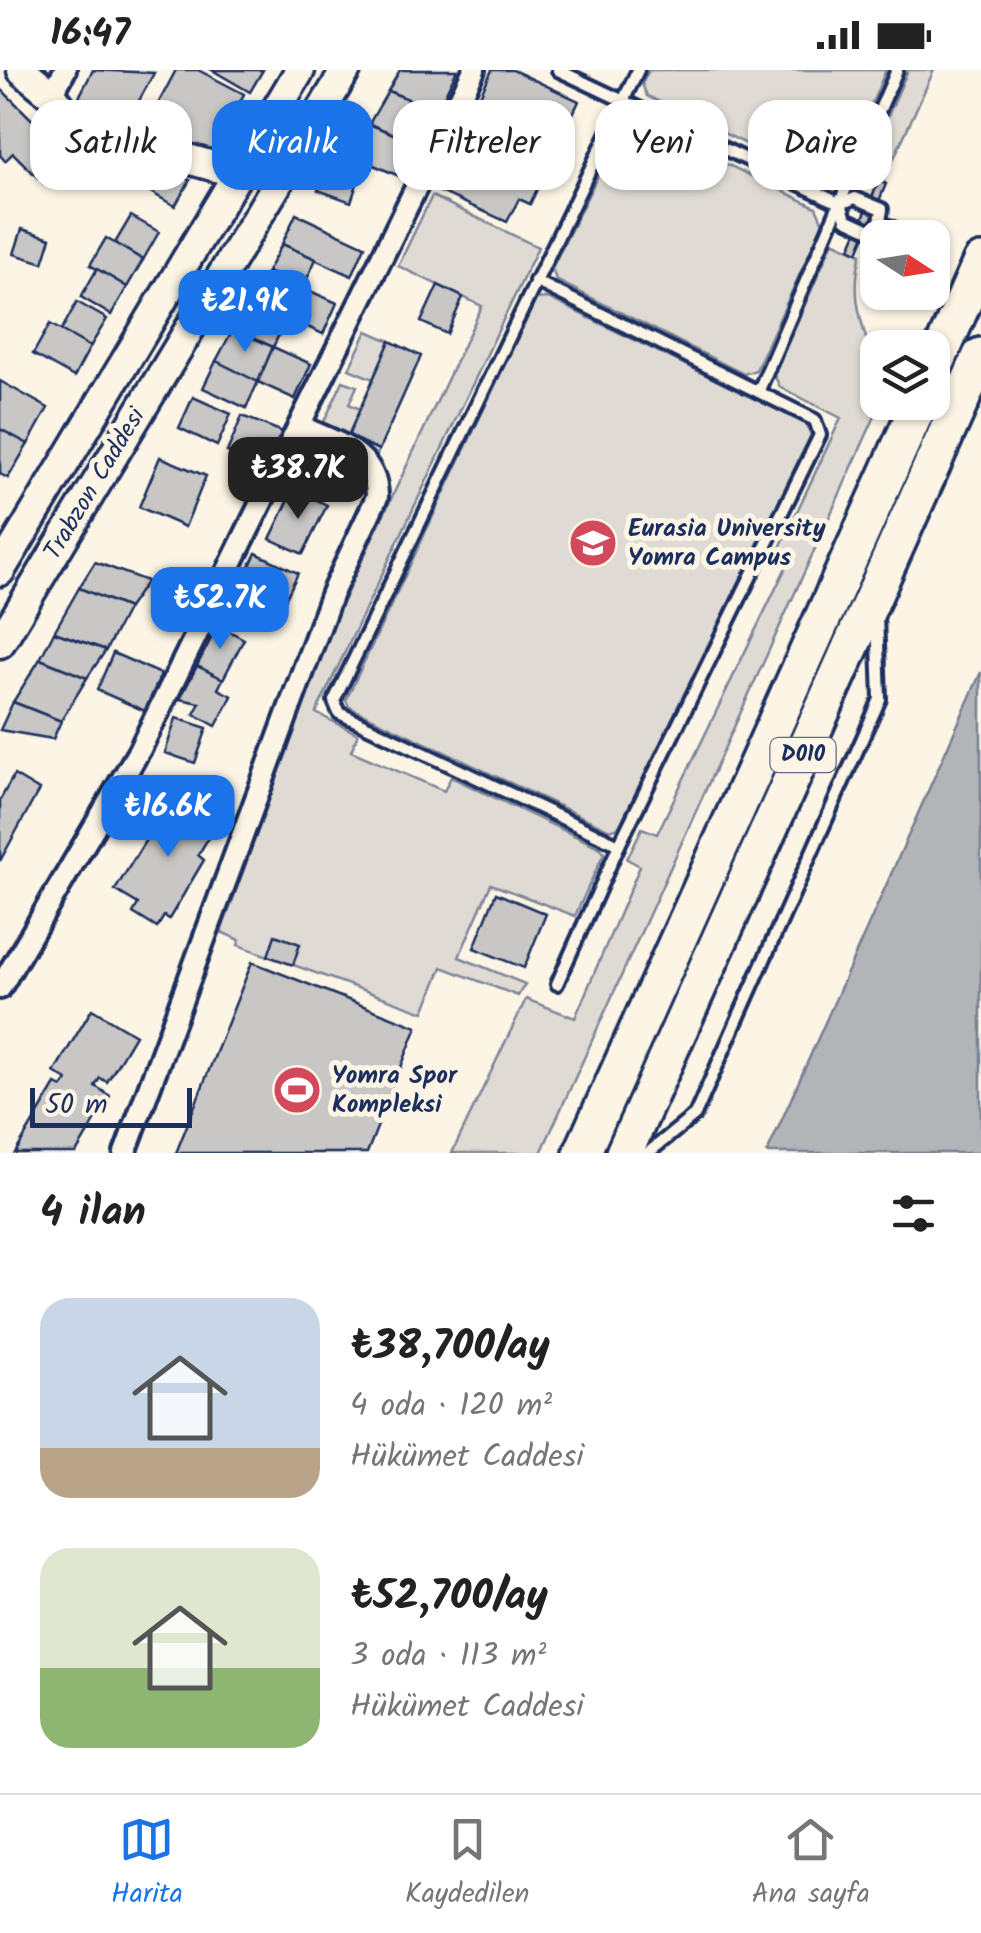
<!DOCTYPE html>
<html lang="tr">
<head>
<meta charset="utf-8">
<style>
	body { margin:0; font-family:Kalam,sans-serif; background:#f6f6f6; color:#222; height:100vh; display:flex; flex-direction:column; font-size:38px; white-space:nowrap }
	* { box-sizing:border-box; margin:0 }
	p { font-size:32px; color:#767676 }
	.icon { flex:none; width:55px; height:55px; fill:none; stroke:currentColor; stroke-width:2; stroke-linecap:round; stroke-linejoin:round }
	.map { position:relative; height:1083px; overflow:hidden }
	.panel { display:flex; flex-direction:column; background:#fff; flex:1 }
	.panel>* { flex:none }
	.banner { position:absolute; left:30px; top:30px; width:922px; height:90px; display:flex; gap:20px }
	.needle { width:65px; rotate:102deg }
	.fabs { position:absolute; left:860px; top:150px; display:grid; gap:20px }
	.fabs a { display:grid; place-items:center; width:90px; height:90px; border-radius:20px; background:#fff; box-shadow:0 2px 8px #0004; font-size:50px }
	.scale { position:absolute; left:30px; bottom:25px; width:162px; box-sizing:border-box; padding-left:10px; border:5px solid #1b2f5e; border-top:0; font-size:28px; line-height:35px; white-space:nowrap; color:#1b2f5e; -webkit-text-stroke:8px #fcf5e5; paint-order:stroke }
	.price { position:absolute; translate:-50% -85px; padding:0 22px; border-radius:20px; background:#1a73e8; color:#fff; font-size:32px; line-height:65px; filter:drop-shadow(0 2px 5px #0008) }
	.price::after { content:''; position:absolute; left:50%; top:60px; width:30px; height:22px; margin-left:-15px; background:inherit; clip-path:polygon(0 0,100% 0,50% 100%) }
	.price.on { background:#222; color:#fff }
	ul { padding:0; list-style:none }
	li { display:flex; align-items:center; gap:30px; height:250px; padding:0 40px }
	li span { display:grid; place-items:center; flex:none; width:280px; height:200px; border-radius:30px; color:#555 }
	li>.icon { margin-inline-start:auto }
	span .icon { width:120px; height:120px; fill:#fffc; stroke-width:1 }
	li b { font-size:42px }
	h2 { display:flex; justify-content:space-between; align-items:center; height:120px; padding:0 40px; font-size:42px }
	.tag { padding:0 35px; border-radius:30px; background:#fff; box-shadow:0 2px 8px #0004; font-size:35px; line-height:90px }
	.tag.on { background:#1a73e8; color:#fff }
	.status { display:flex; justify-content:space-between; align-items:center; height:70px; padding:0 50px; background:#fff; direction:ltr }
	.status svg { height:28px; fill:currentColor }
	.tab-bar { display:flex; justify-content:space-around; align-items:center; height:140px; border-top:2px solid #e0e0e0; background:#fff; font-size:28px; color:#767676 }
	.tab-bar a { display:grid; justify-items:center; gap:5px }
	.tab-bar .on { color:#1a73e8 }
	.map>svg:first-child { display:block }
	.green { fill:#dfdbd4; stroke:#7d8599; stroke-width:2.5 }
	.water { fill:#b2b4b8; stroke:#767f94; stroke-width:2.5 }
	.building { fill:#c8c7c6; stroke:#1b2f5e; stroke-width:2.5 }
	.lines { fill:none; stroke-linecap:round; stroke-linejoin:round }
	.lane-casing { stroke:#1b2f5e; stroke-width:18 }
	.street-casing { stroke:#1b2f5e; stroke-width:28 }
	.secondary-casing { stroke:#1b2f5e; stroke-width:35 }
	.highway-casing { stroke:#1b2f5e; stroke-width:42 }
	.lane { stroke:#fcf5e5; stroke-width:10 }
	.street { stroke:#fcf5e5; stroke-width:20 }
	.secondary { stroke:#fcf5e5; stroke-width:28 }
	.highway { stroke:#fcf5e5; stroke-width:35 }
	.labels { text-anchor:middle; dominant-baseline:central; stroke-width:10; stroke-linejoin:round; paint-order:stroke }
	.shield { fill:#fcf5e5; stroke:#5e6a86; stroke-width:2.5 }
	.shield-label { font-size:22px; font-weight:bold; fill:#1b2f5e }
	.street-label { font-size:25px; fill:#1b2f5e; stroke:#fcf5e5 }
	.poi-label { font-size:25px; font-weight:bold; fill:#1b2f5e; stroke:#fcf5e5; text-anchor:start }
</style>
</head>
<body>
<div class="status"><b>16:47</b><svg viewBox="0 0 49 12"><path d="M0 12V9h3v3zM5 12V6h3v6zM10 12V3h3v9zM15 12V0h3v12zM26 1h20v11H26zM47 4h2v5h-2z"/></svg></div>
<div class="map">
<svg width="981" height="1083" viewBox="0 0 981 1083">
	<rect width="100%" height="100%" fill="#fcf5e5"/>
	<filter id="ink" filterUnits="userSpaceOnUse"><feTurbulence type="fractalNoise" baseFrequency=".01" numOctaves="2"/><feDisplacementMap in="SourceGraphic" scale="20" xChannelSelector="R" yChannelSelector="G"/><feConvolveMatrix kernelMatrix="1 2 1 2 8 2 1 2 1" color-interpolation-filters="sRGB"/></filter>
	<g filter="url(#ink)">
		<!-- green -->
		<g class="green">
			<path d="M649,0H886L839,111L829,114L647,26L642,14Z"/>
			<path d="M908,0H934L883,112L863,103Z"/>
			<path d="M639,52L816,137L823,153L756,300L744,304L556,210L552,198L622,57Z"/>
			<path d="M432,126L538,177L316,643L358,664L351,681L444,721L451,707L601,778L604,783L575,846L491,814L459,887L525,914L518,926L442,897L424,942L238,875L240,870L221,862L335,548L482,236L398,196Z"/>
			<path d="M833,171L861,184C845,244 878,276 878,332L881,333L541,1083H452L526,929L575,948L640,796L627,789L642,758L657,764L788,493L776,486L841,348L780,317L774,305Z"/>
			<path d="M548,228L806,354L811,365L619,757L610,760L349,637L346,630L536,229Z"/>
			<path d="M367,261L390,271L373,309L349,299Z"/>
			<path d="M343,311L357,316L349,334L360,339L348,366L379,380L377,385L321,358Z"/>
		</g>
		<!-- water -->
		<path class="water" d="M981,602V1083H767Z"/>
		<!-- building -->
		<g class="building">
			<path d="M93,0L154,3L127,53L79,27Z"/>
			<path d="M176,0H198L244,24L213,84L149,51Z"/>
			<path d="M212,0H263L250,22Z"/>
			<path d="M400,0H457L437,41L388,21Z"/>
			<path d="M492,0H513L579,31L530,134L519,129L507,152L436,120Z"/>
			<path d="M0,18L74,91L57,109L52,104L43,113L13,83L5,91L0,85Z"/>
			<path d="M388,21L437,41L420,75L369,54Z"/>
			<path d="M369,54L420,75L406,109L355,87Z"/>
			<path d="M327,96L359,108L351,132L318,120Z"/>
			<path d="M149,98L190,110L175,136L140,116Z"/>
			<path d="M879,111L886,114L858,182L850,178Z"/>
			<path d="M296,144L365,176L352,206L282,174Z"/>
			<path d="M131,146L159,162L143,190L115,173Z"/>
			<path d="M22,159L51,168L43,193L14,184Z"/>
			<path d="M106,168L143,190L127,217L90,195Z"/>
			<path d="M282,174L316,189L303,218L267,202Z"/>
			<path d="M97,199L127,217L111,245L81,227Z"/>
			<path d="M267,202L337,233L323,264L250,231Z"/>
			<path d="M438,215L463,227L447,264L421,252Z"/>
			<path d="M250,231L287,248L273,277L233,259Z"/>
			<path d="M77,232L107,249L90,277L61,261Z"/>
			<path d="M50,254L90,277L74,307L33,284Z"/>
			<path d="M233,259L273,277L258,312L216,291Z"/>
			<path d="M390,271L421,286L379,380L348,366Z"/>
			<path d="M273,277L311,294L295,329L258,312Z"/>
			<path d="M216,291L258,312L246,338L203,318Z"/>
			<path d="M0,311L48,338L28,374L0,359Z"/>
			<path d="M193,327L231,344L217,376L179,358Z"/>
			<path d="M242,346L283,362L268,399L227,382Z"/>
			<path d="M0,359L28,374L8,408L0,404Z"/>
			<path d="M313,373L343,385L331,412L301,399Z"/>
			<path d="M160,387L206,406L185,457L139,437Z"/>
			<path d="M294,419L327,435L303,484L270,469Z"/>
			<path d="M256,483L298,503L285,530L243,510Z"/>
			<path d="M95,492L147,511L128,538L79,518Z"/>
			<path d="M79,518L128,538L106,580L54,562Z"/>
			<path d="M218,555L244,569L223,609L197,596Z"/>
			<path d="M54,562L106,580L87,608L40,589Z"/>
			<path d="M113,583L161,604L145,641L97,620Z"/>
			<path d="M40,589L87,608L61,651L13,632Z"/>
			<path d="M197,596L223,609L218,619L232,626L216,656L194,644L200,633L180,629Z"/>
			<path d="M13,632L61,651L53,669L0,660Z"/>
			<path d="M176,648L207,658L195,693L165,683Z"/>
			<path d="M14,705L39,720L0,791V730Z"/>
			<path d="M175,722L220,749L198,785L204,790L169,849L164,846L157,858L133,843L138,834L115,820Z"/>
			<path d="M496,823L546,844L524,898L474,878Z"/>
			<path d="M275,865L300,874L293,895L268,886Z"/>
			<path d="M252,892L417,957L367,1083H176Z"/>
			<path d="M92,939L135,965L107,1012L100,1008L95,1016L110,1026L76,1083H15L56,1014L62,1017L67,1010L54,1002Z"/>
		</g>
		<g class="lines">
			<!-- lane casing -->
			<g class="lane-casing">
				<g id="lane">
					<path d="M558,0L841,134L846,149L872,161L880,152"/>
					<path d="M841,134L855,128L882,139L880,152"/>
					<path d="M880,152L914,168"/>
					<path d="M535,211L815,350L820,365L619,775L339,643L334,631L638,0"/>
					<path d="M759,320L897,0"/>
					<path d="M557,914L619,775"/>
					<path d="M648,1083L695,1045L880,629L877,546"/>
				</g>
			</g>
			<!-- street casing -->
			<g class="street-casing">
				<g id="street">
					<path d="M52,25L65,0"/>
					<path d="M0,918L140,679L474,0"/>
					<path d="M125,1083L332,523L377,427C377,383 336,373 302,357"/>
				</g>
			</g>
			<!-- secondary casing -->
			<g class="secondary-casing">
				<g id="secondary">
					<path d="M22,0L52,25L76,57L237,103"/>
					<path d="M0,501L300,0"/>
					<path d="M0,573L346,0"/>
				</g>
			</g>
			<!-- highway casing -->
			<g class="highway-casing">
				<g id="highway">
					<path d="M932,303L981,192"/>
					<path d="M582,1083L920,332"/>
					<path d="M624,1083L981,286"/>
				</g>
			</g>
			<!-- lane -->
			<use href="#lane" class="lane"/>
			<!-- street -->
			<use href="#street" class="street"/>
			<!-- secondary -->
			<use href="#secondary" class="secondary"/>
			<!-- highway -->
			<use href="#highway" class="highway"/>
		</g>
	</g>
	<!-- icons -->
	<defs>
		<g id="university-disc" transform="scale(2.5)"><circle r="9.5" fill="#d1495b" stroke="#fcf5e5"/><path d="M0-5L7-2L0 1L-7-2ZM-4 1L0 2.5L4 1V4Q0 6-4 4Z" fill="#fff"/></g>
		<g id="stadium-disc" transform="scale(2.5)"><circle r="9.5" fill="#d1495b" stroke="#fcf5e5"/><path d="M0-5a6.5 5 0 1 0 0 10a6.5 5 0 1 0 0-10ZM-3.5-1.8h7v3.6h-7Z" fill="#fff"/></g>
	</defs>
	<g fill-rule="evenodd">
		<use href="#university-disc" x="593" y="473"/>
		<use href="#stadium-disc" x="297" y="1020"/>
	</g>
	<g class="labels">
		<!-- shield labels -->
		<rect class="shield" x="770.5" y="668" width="65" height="34" rx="8"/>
		<g class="shield-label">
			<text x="803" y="685">D010</text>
		</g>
		<!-- street labels -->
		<g class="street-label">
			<text transform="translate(95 414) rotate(-59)">Trabzon Caddesi</text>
		</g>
		<!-- poi labels -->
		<g class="poi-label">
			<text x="628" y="459">Eurasia University<tspan x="628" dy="29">Yomra Campus</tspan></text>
			<text x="332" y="1006">Yomra Spor<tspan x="332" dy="29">Kompleksi</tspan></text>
		</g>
	</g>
</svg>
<div class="fabs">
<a><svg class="needle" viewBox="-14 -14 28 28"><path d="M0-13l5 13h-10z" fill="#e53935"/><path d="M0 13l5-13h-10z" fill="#767676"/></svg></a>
<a><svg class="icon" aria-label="layers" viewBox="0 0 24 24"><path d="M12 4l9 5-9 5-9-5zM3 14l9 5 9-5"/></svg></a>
</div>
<div class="scale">50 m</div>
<b class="price" style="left:245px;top:285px">₺21.9K</b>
<b class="price on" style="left:298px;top:452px">₺38.7K</b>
<b class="price" style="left:220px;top:582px">₺52.7K</b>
<b class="price" style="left:168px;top:790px">₺16.6K</b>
<div class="banner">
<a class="tag">Satılık</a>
<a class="tag on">Kiralık</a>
<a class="tag">Filtreler</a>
<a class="tag">Yeni</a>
<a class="tag">Daire</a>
</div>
</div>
<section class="panel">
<h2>4 ilan<svg class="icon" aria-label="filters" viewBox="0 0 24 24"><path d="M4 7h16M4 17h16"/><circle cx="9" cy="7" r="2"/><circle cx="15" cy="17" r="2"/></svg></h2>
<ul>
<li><span style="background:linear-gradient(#c9d6e8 75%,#b9a48a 0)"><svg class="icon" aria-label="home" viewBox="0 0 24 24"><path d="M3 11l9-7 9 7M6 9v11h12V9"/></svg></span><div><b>₺38,700/ay</b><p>4 oda · 120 m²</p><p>Hükümet Caddesi</p></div></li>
<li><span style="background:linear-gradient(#dfe7d0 60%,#8fb573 0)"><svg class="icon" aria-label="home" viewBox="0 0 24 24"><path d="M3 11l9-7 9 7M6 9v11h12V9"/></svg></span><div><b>₺52,700/ay</b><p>3 oda · 113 m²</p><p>Hükümet Caddesi</p></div></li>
</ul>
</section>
<nav class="tab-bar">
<a class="on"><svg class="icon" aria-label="map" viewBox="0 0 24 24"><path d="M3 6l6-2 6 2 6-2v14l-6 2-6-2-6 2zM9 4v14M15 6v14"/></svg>Harita</a>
<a><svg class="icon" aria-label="saved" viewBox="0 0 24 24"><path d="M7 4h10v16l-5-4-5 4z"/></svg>Kaydedilen</a>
<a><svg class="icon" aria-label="home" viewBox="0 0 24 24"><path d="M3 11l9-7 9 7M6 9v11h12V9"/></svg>Ana sayfa</a>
</nav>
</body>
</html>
